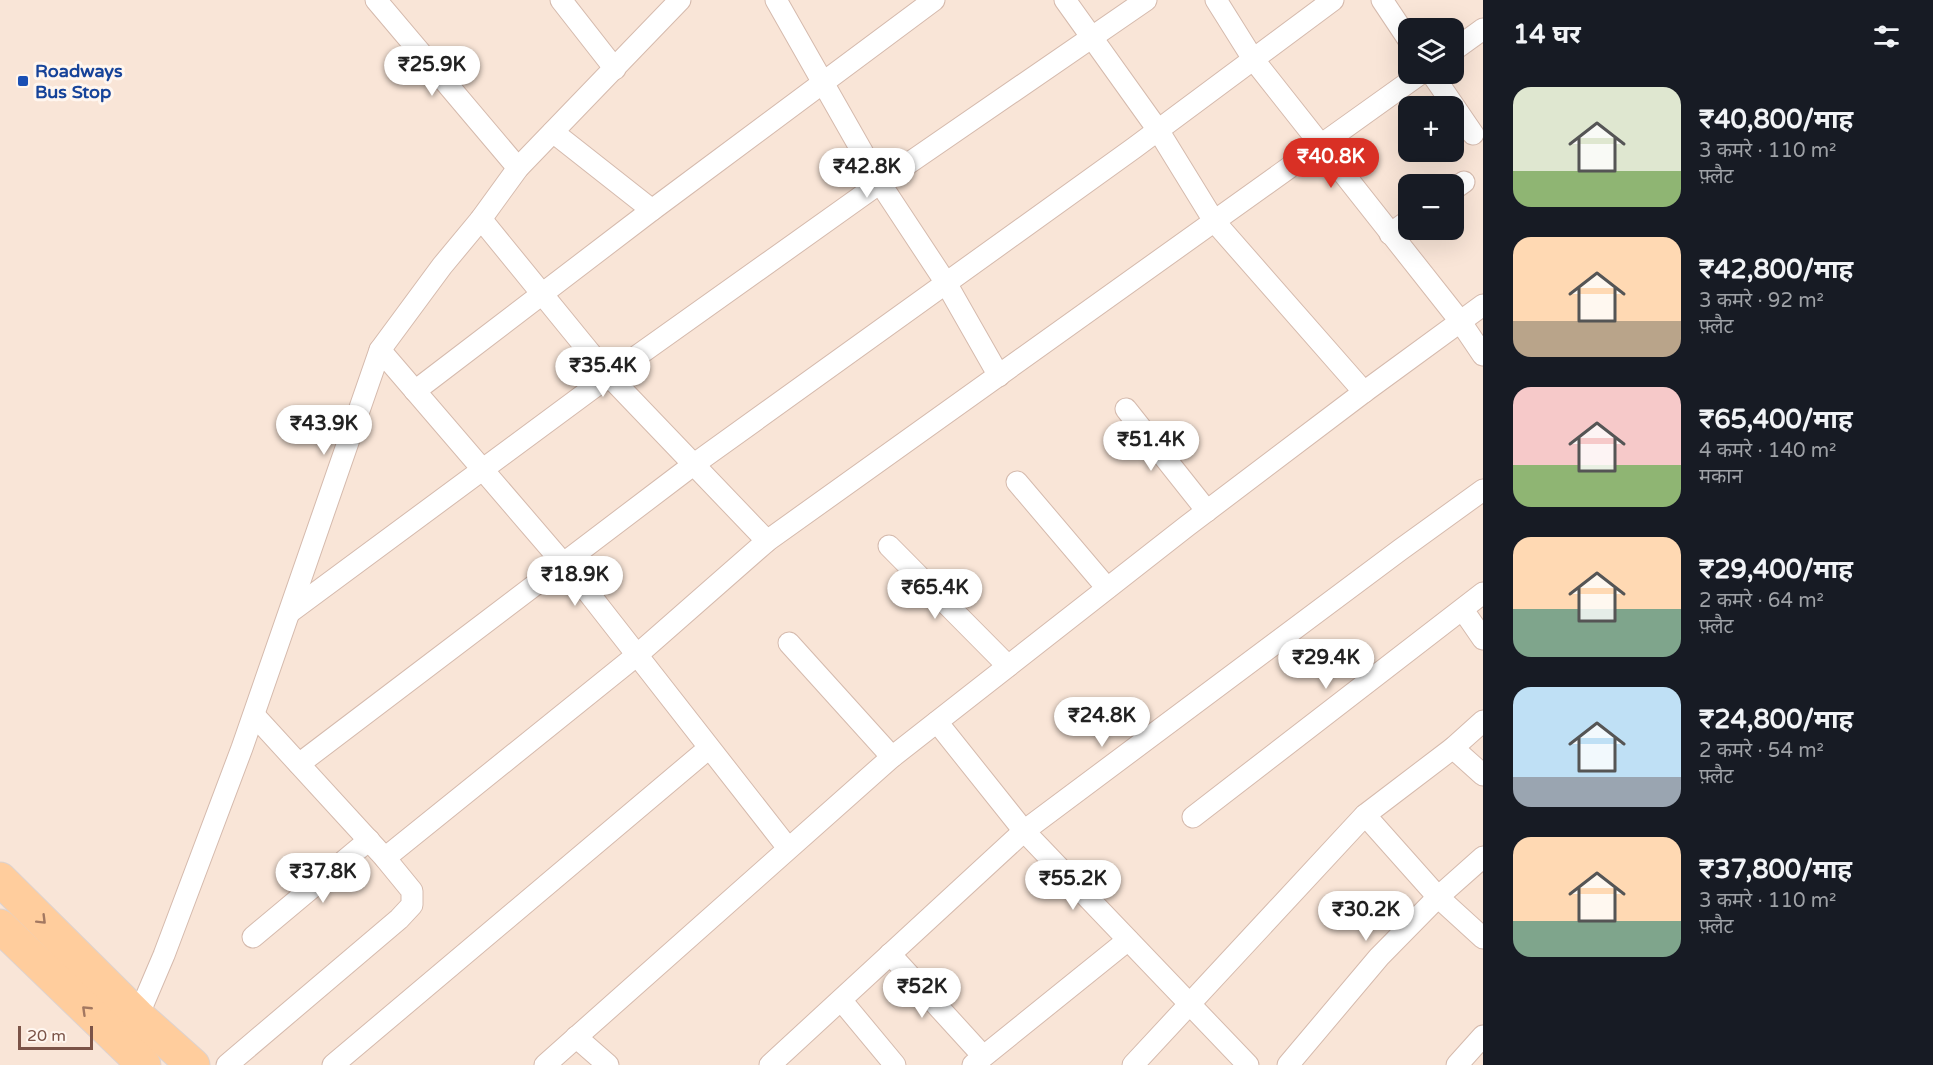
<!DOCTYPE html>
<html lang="hi">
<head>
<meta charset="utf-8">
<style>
	body { margin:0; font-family:"Varela Round","Noto Sans Devanagari",sans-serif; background:#242831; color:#f1f3f6; height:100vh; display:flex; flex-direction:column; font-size:22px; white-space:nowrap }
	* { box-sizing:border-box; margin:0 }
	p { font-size:20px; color:#9ea1a6 }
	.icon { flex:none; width:33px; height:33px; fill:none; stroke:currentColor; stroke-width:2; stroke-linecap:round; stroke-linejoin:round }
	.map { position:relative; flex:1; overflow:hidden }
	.details { display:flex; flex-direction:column; background:#171b24; width:450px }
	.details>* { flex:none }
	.tools { position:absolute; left:1398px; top:18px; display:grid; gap:12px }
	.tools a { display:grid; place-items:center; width:66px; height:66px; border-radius:12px; background:#171b24; box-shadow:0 6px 24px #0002; font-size:30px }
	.scale { position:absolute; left:18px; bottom:15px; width:75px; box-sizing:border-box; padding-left:6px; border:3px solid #7b5347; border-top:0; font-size:16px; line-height:21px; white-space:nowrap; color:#7b5347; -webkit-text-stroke:4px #fff6ef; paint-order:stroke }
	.price { position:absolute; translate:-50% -51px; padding:0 14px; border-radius:21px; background:#fff; color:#222; font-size:20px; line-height:39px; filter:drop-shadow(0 2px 3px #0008) }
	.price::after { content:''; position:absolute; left:50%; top:36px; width:18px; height:14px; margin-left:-9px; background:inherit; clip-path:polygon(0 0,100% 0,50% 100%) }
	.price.on { background:#d93025; color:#fff }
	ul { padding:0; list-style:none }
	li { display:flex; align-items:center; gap:18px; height:150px; padding:0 30px }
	li span { display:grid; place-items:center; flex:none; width:168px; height:120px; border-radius:18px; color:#555 }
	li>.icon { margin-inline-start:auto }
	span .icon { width:72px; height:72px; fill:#fffc; stroke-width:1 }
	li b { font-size:26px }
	h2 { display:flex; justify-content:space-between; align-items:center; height:72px; padding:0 30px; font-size:26px }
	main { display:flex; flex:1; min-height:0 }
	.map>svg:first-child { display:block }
	.residential { fill:#f9e5d7; fill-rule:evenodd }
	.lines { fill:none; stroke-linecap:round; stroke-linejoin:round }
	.minor-casing { stroke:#d5baad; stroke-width:23 }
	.primary-casing { stroke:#ddd2cf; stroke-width:35 }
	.minor { stroke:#fff; stroke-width:21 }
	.primary { stroke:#ffcd9d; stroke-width:33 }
	.oneway { stroke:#a37861 }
	.transit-dot { fill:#1a4fb4; stroke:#fff6ef; stroke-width:2 }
	.labels { text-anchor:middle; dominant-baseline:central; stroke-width:6; stroke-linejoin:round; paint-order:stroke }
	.transit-label { font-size:18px; font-weight:bold; fill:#164399; stroke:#fff6ef; text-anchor:start }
</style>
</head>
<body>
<main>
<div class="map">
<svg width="1483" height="1065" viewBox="0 0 1483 1065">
	<rect width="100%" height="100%" fill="#fef2e6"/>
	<!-- residential -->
	<path class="residential" d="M0,0H1483V1065H0ZM1408,28H1454V74H1408ZM1408,106H1454V152H1408ZM1408,184H1454V230H1408Z"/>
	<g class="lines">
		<!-- minor casing -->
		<g class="minor-casing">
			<g id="minor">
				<path d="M376,0L518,168"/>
				<path d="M561,0L615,69"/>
				<path d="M776,0L880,183L946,283L999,376"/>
				<path d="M1065,0L1158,130L1214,221L1364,392"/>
				<path d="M1216,0L1253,59L1460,321L1483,355"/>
				<path d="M1382,0L1408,39"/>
				<path d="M1454,50L1483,29"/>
				<path d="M1432,74L1473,134"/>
				<path d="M553,132L652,210"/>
				<path d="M1454,189L1464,182"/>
				<path d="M481,219L609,376L767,541"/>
				<path d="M1390,234L1408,221"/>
				<path d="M380,350L587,591L788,848"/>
				<path d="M415,391L652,210L934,0"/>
				<path d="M1126,409L1207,511"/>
				<path d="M1017,482L1107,588"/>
				<path d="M889,546L1008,666"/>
				<path d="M1463,610L1483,639"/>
				<path d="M290,612L609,376L880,183L1146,0"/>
				<path d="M789,643L892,757"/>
				<path d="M937,722L1024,831L1248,1065"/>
				<path d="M1453,748L1483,775"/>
				<path d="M299,764L693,465L1134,148L1333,0"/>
				<path d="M1365,815L1438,897L1483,938"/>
				<path d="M1193,817L1483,593"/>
				<path d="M385,858L637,655L767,541L1420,74"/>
				<path d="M253,937L369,840"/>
				<path d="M890,954L983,1056"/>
				<path d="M841,1000L895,1065"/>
				<path d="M138,1016L164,955L242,748L380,350L442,266L481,219L518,168L680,0"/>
				<path d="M576,1037L608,1065"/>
				<path d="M227,1065L399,919L412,905V891L385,858L254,715"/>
				<path d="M333,1065L709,748"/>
				<path d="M545,1065L892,757L1187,526L1364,392L1483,305"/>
				<path d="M770,1065L1024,831L1400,550L1483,490"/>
				<path d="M973,1065L1128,940"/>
				<path d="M1133,1065L1365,815L1453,748L1483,721"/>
				<path d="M1288,1065L1379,957L1438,897L1483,857"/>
				<path d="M1457,1065L1483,1036"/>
			</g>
		</g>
		<!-- primary casing -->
		<g class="primary-casing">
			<g id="primary">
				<path d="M0,879L138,1016L193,1065"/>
				<path d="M0,926L144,1065"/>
			</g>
		</g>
		<!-- minor -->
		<use href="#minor" class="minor"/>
		<!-- primary -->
		<use href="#primary" class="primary"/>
	</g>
	<!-- one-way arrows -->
	<defs><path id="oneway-chevron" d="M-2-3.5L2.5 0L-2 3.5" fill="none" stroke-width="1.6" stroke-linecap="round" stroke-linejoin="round" transform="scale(1.5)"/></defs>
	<g class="oneway">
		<use href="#oneway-chevron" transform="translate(42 920) rotate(45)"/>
		<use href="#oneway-chevron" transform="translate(86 1010) rotate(-136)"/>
	</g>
	<!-- markers -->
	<rect class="transit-dot" x="17" y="75" width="12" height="12" rx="3"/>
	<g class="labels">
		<!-- transit labels -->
		<g class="transit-label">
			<text x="35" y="71">Roadways<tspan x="35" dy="21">Bus Stop</tspan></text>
		</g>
	</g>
</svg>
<div class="tools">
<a><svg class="icon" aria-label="layers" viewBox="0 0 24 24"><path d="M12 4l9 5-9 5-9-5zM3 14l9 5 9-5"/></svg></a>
<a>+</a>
<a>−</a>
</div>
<div class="scale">20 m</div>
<b class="price" style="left:432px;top:97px">₹25.9K</b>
<b class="price on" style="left:1331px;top:189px">₹40.8K</b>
<b class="price" style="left:867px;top:199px">₹42.8K</b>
<b class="price" style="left:603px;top:398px">₹35.4K</b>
<b class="price" style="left:324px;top:456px">₹43.9K</b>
<b class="price" style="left:1151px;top:472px">₹51.4K</b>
<b class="price" style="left:575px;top:607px">₹18.9K</b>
<b class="price" style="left:935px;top:620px">₹65.4K</b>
<b class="price" style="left:1326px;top:690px">₹29.4K</b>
<b class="price" style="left:1102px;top:748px">₹24.8K</b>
<b class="price" style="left:323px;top:904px">₹37.8K</b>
<b class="price" style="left:1073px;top:911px">₹55.2K</b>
<b class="price" style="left:1366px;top:942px">₹30.2K</b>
<b class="price" style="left:922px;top:1019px">₹52K</b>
</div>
<section class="details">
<h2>14 घर<svg class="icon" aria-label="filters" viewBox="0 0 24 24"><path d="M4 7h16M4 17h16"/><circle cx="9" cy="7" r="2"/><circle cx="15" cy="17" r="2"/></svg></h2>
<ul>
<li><span style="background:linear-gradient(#dfe7d0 70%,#8fb573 0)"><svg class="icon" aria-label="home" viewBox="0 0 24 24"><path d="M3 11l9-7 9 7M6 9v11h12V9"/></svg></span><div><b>₹40,800/माह</b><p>3 कमरे · 110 m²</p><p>फ़्लैट</p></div></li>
<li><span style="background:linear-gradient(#ffd9b3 70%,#b9a48a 0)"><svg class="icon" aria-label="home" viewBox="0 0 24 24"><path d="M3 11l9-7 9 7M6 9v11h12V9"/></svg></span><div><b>₹42,800/माह</b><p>3 कमरे · 92 m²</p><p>फ़्लैट</p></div></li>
<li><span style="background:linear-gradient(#f6c9c9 65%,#8fb573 0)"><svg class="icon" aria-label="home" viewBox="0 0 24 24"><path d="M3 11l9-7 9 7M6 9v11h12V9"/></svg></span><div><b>₹65,400/माह</b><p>4 कमरे · 140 m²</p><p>मकान</p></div></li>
<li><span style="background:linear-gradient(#ffd9b3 60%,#7fa58c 0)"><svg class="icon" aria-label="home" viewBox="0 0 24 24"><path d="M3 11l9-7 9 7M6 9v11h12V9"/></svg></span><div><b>₹29,400/माह</b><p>2 कमरे · 64 m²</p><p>फ़्लैट</p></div></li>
<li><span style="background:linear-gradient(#bfe0f5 75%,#9aa5b1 0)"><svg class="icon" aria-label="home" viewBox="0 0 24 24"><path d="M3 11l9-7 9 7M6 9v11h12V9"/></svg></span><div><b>₹24,800/माह</b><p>2 कमरे · 54 m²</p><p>फ़्लैट</p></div></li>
<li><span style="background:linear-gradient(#ffd9b3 70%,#7fa58c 0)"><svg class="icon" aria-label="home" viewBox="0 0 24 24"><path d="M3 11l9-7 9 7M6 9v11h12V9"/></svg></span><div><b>₹37,800/माह</b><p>3 कमरे · 110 m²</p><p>फ़्लैट</p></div></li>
</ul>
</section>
</main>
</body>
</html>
